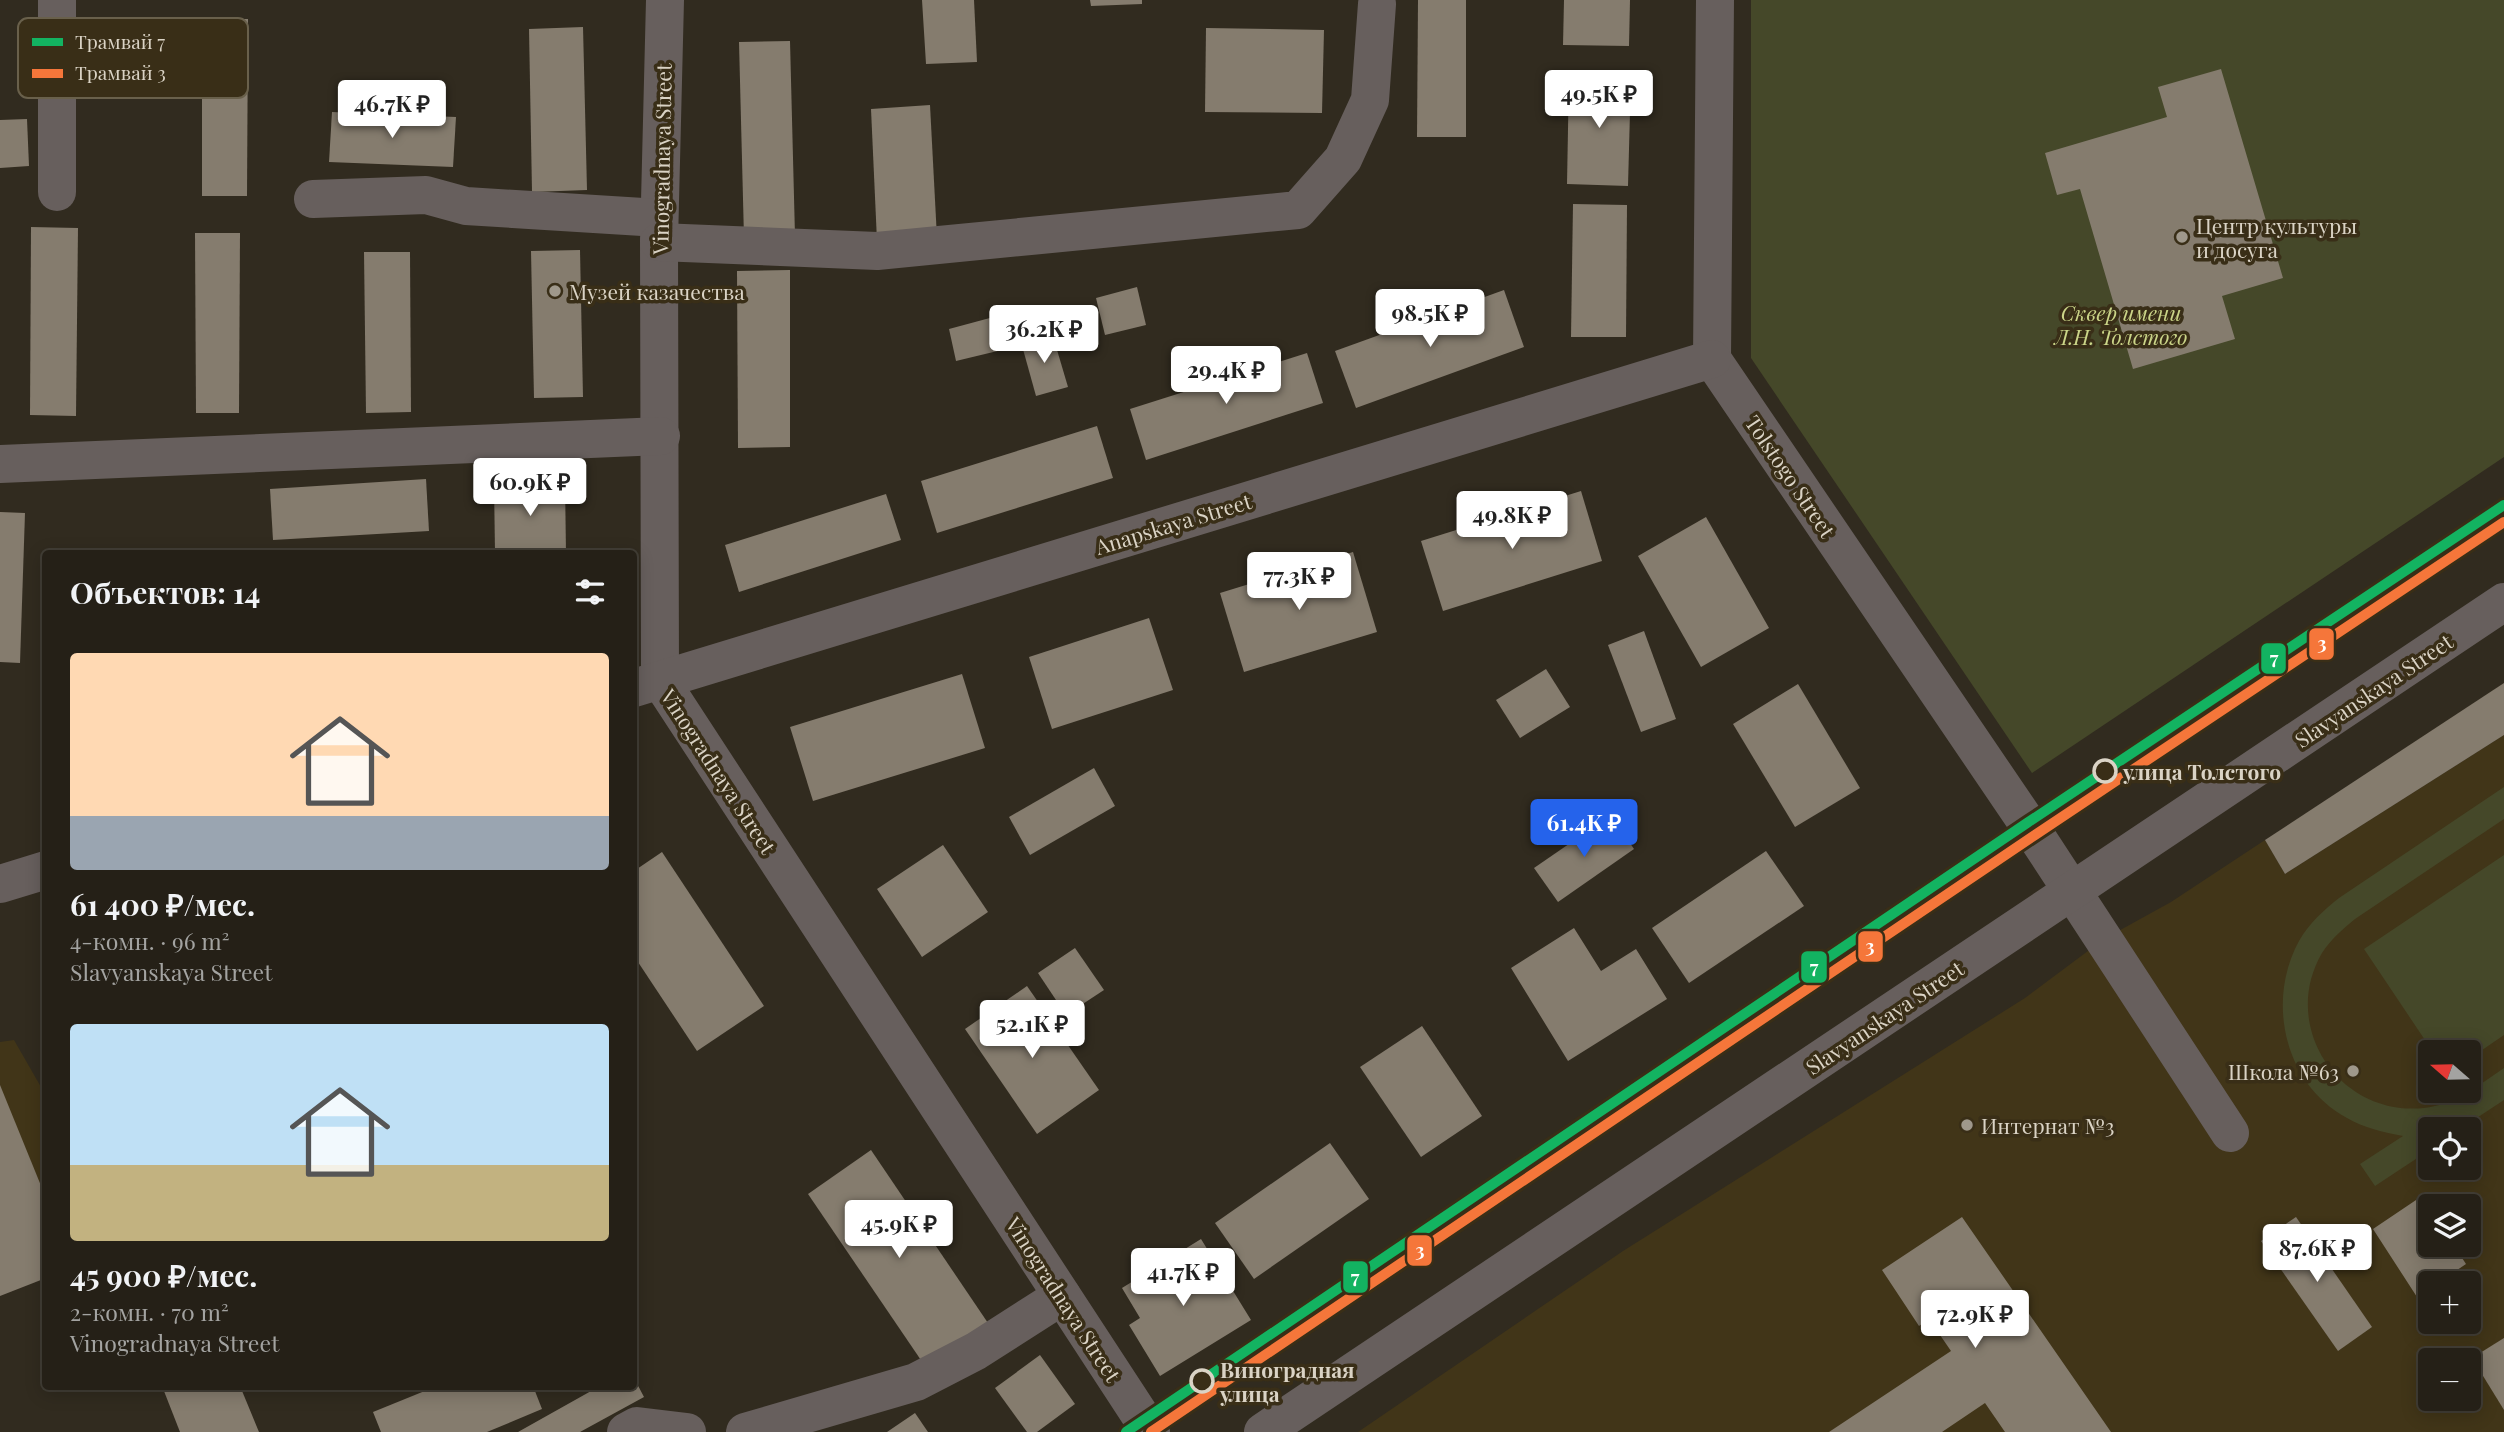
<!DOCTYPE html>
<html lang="ru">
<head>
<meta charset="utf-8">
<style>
	body { margin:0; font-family:"Playfair Display",serif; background:#2d2820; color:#f1f3f6; height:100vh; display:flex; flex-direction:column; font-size:26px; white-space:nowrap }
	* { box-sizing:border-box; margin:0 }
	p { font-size:23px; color:#a3a3a1 }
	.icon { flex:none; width:38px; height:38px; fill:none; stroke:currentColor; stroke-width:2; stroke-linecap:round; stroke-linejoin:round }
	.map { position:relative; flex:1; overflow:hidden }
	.sheet { position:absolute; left:42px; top:550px; width:595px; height:840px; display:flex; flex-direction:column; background:#252017; border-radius:7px; box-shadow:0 4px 18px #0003,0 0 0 2px #423e36 }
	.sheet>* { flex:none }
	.needle { width:46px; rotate:290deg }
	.fabs { position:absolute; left:2418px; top:1040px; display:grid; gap:14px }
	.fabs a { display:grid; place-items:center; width:63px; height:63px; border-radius:7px; background:#252017; box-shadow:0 4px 18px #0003,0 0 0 2px #423e36; font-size:35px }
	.price { position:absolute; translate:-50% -60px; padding:0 16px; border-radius:7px; background:#fff; color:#222; font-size:23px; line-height:46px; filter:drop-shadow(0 2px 4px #0008) }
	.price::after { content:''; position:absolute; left:50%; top:42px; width:21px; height:16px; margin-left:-10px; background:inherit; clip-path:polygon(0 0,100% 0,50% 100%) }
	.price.current { background:#2563eb; color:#fff }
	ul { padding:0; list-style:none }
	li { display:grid; align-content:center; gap:14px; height:371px; padding:0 28px }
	li span { display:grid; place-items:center; height:217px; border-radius:7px; color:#555 }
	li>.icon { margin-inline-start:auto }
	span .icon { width:126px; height:126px; fill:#fffc; stroke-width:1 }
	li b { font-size:30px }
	h2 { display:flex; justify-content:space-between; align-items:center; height:84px; padding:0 28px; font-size:30px }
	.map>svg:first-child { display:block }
	.built { fill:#413518; fill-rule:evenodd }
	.green { fill:#454829 }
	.building { fill:#857c6e }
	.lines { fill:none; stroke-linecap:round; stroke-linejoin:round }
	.minor { stroke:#675f5d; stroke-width:38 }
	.tram-1-casing { stroke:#392e17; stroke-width:16 }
	.tram-2-casing { stroke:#392e17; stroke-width:16 }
	.tram-1 { stroke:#13b361; stroke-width:10 }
	.tram-2 { stroke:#f5763a; stroke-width:10 }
	.poi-dot { fill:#9f988b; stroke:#392e17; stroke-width:2.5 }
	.stop-dot { fill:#392e17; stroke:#dad3c5; stroke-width:3.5 }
	.labels { text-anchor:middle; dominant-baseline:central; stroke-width:7; stroke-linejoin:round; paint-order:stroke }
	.street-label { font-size:21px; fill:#dad3c5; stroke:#392e17 }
	.poi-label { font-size:21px; fill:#dad3c5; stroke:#392e17; text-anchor:start }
	.park-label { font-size:21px; font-style:italic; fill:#cbd588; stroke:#392e17 }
	.stop-label { font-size:21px; font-weight:bold; fill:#dad3c5; stroke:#392e17; text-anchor:start }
	.key { fill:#392e17; stroke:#69604b; stroke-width:2 }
	.key-label { font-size:19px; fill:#dad3c5 }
	.line-badge { stroke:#392e17; stroke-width:2.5 }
	.badge-label { font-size:19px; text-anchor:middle; font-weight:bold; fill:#fff }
</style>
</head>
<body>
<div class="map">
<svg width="2504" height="1432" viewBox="0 0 2504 1432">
	<rect width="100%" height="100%" fill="#312b1f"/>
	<!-- built -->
	<g class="built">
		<path d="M2504,735V1432H1358L1623,1251L2025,998L2104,939L2171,902L2265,840L2285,874ZM2431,1052H2469V1090H2431ZM2431,1129H2469V1167H2431ZM2431,1206H2469V1244H2431ZM2431,1283H2469V1321H2431ZM2431,1360H2469V1398H2431Z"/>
		<path d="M14,1040L45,1094V1260L0,1277V1042Z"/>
	</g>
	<!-- green -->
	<g class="green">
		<path d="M1751,0H2504V457L2032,773L1751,358Z"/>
		<path d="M2504,787V819L2355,919C2343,929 2331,939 2322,953C2279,1027 2340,1117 2424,1108C2454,1105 2479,1085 2504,1068V1100L2460,1129H2431V1149L2375,1186L2360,1164L2403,1136C2383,1132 2364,1128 2347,1118C2284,1084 2266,1001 2299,941C2309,923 2324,910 2339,898Z"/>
		<path d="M2504,855V1035L2469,1059V1052H2433L2364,949Z"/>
	</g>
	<!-- building -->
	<g class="building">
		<path d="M922,0H974L977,62L926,64Z"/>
		<path d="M1090,0H1142V4L1091,6Z"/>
		<path d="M1418,0H1466V137H1417Z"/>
		<path d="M1564,0H1630L1629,46L1563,45Z"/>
		<path d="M202,19H248L247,196H202Z"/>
		<path d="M583,27L587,190L532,192L529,29Z"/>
		<path d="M1206,28L1324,30L1322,113L1205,112Z"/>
		<path d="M790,41L795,236L744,238L739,42Z"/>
		<path d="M2221,69L2283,278L2222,296L2235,339L2133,369L2080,189L2057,195L2045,153L2167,117L2158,87Z"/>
		<path d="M1569,74L1631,75L1628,186L1567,184Z"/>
		<path d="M930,105L937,238L877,241L871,109Z"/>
		<path d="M332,112L456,117L453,167L329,162Z"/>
		<path d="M27,119L29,166L0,168V120Z"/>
		<path d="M1573,204L1627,205L1626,337H1571Z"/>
		<path d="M31,227L78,228L76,416L30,415Z"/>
		<path d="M195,233H240L239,413H196Z"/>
		<path d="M580,250L583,397L534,398L531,251Z"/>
		<path d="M364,252H410L411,412L366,413Z"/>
		<path d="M790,270V447L738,448L737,271Z"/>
		<path d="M1137,287L1146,325L1105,335L1096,298Z"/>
		<path d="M1504,290L1524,347L1356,408L1335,351Z"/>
		<path d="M1001,315L1010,348L956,361L949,329Z"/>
		<path d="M1052,333L1068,387L1036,396L1021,342Z"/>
		<path d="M1307,353L1323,403L1146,460L1130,409Z"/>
		<path d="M1097,426L1113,478L937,533L921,481Z"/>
		<path d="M426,479L429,531L273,540L270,489Z"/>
		<path d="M565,482L566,553H495L494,483Z"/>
		<path d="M1581,491L1602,561L1443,611L1421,541Z"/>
		<path d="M886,494L901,540L739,592L725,545Z"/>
		<path d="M0,512L25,513L20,663L0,662Z"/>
		<path d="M1706,517L1769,628L1701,667L1638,556Z"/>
		<path d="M1353,552L1377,632L1244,672L1220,593Z"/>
		<path d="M1149,618L1173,690L1052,729L1029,657Z"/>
		<path d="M1644,631L1676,719L1641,732L1608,645Z"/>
		<path d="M1546,669L1570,707L1520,738L1496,700Z"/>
		<path d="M962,674L985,748L813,801L790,727Z"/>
		<path d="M2504,683V735L2285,874L2265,840Z"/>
		<path d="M1798,684L1860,788L1795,827L1733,724Z"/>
		<path d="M1094,768L1115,806L1030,855L1009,817Z"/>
		<path d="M1611,815L1634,849L1558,902L1534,868Z"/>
		<path d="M943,845L988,912L922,957L877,889Z"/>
		<path d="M1766,851L1804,906L1689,983L1652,928Z"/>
		<path d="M662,852L764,1006L697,1051L634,956V871Z"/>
		<path d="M1574,928L1601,971L1636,949L1667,999L1568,1061L1511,968Z"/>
		<path d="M1075,948L1104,990L1066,1015L1038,973Z"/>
		<path d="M1027,986L1099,1090L1037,1134L965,1029Z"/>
		<path d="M1422,1026L1482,1116L1421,1157L1360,1067Z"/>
		<path d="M0,1085L46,1198V1278L0,1296Z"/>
		<path d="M1330,1143L1369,1199L1254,1279L1215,1223Z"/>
		<path d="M871,1150L990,1326L927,1369L808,1194Z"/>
		<path d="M2422,1196L2431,1210V1244H2453L2466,1264L2438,1283H2431V1288L2417,1297L2373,1229Z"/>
		<path d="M1962,1217L2111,1432H2005L1985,1403L1942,1432H1829L1951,1351L1929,1319L1919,1326L1882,1270Z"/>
		<path d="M2296,1217L2372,1327L2338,1351L2261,1241Z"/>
		<path d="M1201,1239L1251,1320L1160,1376L1129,1325L1140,1318L1122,1288Z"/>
		<path d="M2504,1338V1410L2472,1358Z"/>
		<path d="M1040,1355L1075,1404L1037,1432H1027L995,1388Z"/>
		<path d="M634,1378L644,1397L580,1432H518L600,1386H634Z"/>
		<path d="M162,1386H240L259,1432H180Z"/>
		<path d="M437,1386H533L542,1409L487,1432H381L373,1412Z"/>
		<path d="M915,1413L928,1432H887Z"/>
	</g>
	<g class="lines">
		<!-- minor -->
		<g class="minor">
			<path d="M57,0V192"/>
			<path d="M665,0L659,242L660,680L1151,1432"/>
			<path d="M1715,0L1712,359L2038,839L2230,1133"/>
			<path d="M313,199L426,195L466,206L659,218"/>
			<path d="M659,242L877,251L1298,210L1343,159L1370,100L1377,4"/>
			<path d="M0,464L661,436"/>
			<path d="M634,688L1712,359"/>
			<path d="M0,884L46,870"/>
			<path d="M626,1432L637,1426L687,1432"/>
			<path d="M745,1432L916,1382L976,1351L1062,1296"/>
			<path d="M1263,1432L2504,602"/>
		</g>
		<!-- tram-1 casing -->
		<g class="tram-1-casing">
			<path id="tram-1" d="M1126,1432L2027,823L2504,505"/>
		</g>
		<!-- tram-2 casing -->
		<g class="tram-2-casing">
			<path id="tram-2" d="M1151,1432L2035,835L2504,522"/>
		</g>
		<!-- tram-1 -->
		<use href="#tram-1" class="tram-1"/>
		<!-- tram-2 -->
		<use href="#tram-2" class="tram-2"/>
	</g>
	<!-- markers -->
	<g class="poi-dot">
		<circle cx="2182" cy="237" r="7"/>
		<circle cx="555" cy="291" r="7"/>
		<circle cx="2353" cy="1071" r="7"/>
		<circle cx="1967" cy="1125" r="7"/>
	</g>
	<g class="stop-dot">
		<circle cx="2105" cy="771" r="11"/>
		<circle cx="1202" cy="1381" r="11"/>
	</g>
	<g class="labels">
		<!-- street labels -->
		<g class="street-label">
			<text transform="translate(661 159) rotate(-89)">Vinogradnaya Street</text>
			<text transform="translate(1791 476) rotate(56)">Tolstogo Street</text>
			<text transform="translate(1173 523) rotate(-17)">Anapskaya Street</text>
			<text transform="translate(2373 690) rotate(-34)">Slavyanskaya Street</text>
			<text transform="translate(719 771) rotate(57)">Vinogradnaya Street</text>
			<text transform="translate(1884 1017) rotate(-34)">Slavyanskaya Street</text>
			<text transform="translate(1064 1299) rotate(57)">Vinogradnaya Street</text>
		</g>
		<!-- poi labels -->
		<g class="poi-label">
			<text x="2196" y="225">Центр культуры<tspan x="2196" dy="24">и досуга</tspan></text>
			<text x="569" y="291">Музей казачества</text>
			<text x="2339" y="1071" text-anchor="end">Школа №63</text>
			<text x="1981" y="1125">Интернат №3</text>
		</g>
		<!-- park labels -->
		<g class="park-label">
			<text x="2121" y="312">Сквер имени<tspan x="2121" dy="24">Л.Н. Толстого</tspan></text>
		</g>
		<!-- stop labels -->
		<g class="stop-label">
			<text x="2123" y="771">улица Толстого</text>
			<text x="1220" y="1369">Виноградная<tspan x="1220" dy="24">улица</tspan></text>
		</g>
	</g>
	<!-- legend -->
	<rect x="18" y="18" width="230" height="80" rx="10" class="key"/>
	<rect x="32" y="38" width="31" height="8" fill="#13b361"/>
	<rect x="32" y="69" width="31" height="9" fill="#f5763a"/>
	<g class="key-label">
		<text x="75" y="49">Трамвай 7</text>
		<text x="75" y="80">Трамвай 3</text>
	</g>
	<g class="line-badge">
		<rect x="2308" y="627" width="27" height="34" rx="7" fill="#f5763a"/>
		<rect x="2260" y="642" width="27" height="33" rx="7" fill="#13b361"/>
		<rect x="1857" y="930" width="27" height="33" rx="7" fill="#f5763a"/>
		<rect x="1800" y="950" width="28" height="34" rx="7" fill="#13b361"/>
		<rect x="1406" y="1234" width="27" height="33" rx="7" fill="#f5763a"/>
		<rect x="1342" y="1260" width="27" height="34" rx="7" fill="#13b361"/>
	</g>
	<g class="badge-label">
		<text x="2322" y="650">3</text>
		<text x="2274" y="665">7</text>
		<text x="1870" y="953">3</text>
		<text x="1814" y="974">7</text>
		<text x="1420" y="1257">3</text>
		<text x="1355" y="1284">7</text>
	</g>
</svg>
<div class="fabs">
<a><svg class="needle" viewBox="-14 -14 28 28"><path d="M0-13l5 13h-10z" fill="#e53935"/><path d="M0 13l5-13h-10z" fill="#a3a3a1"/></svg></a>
<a><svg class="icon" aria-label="locate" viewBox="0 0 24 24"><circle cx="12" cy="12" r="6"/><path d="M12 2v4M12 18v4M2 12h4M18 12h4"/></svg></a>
<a><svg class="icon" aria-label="layers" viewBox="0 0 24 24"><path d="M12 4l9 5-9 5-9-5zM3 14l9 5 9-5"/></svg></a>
<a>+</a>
<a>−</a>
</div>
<b class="price" style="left:1599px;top:130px">49.5K ₽</b>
<b class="price" style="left:392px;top:140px">46.7K ₽</b>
<b class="price" style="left:1430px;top:349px">98.5K ₽</b>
<b class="price" style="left:1044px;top:365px">36.2K ₽</b>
<b class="price" style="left:1226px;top:406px">29.4K ₽</b>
<b class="price" style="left:530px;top:518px">60.9K ₽</b>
<b class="price" style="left:1512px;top:551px">49.8K ₽</b>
<b class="price" style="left:1299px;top:612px">77.3K ₽</b>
<b class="price current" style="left:1584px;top:859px">61.4K ₽</b>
<b class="price" style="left:1032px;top:1060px">52.1K ₽</b>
<b class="price" style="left:899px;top:1260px">45.9K ₽</b>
<b class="price" style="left:2317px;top:1284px">87.6K ₽</b>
<b class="price" style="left:1183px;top:1308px">41.7K ₽</b>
<b class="price" style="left:1975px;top:1350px">72.9K ₽</b>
<section class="sheet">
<h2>Объектов: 14<svg class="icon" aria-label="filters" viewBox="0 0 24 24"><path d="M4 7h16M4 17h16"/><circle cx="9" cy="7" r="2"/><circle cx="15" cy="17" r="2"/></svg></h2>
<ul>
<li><span style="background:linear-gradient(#ffd9b3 75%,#9aa5b1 0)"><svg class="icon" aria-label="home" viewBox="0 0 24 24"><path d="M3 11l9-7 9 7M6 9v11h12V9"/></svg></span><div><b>61 400 ₽/мес.</b><p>4-комн. · 96 m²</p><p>Slavyanskaya Street</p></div></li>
<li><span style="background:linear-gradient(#bfe0f5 65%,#c2b280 0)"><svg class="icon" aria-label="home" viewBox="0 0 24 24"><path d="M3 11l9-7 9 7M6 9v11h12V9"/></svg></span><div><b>45 900 ₽/мес.</b><p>2-комн. · 70 m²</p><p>Vinogradnaya Street</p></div></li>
</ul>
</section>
</div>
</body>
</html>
